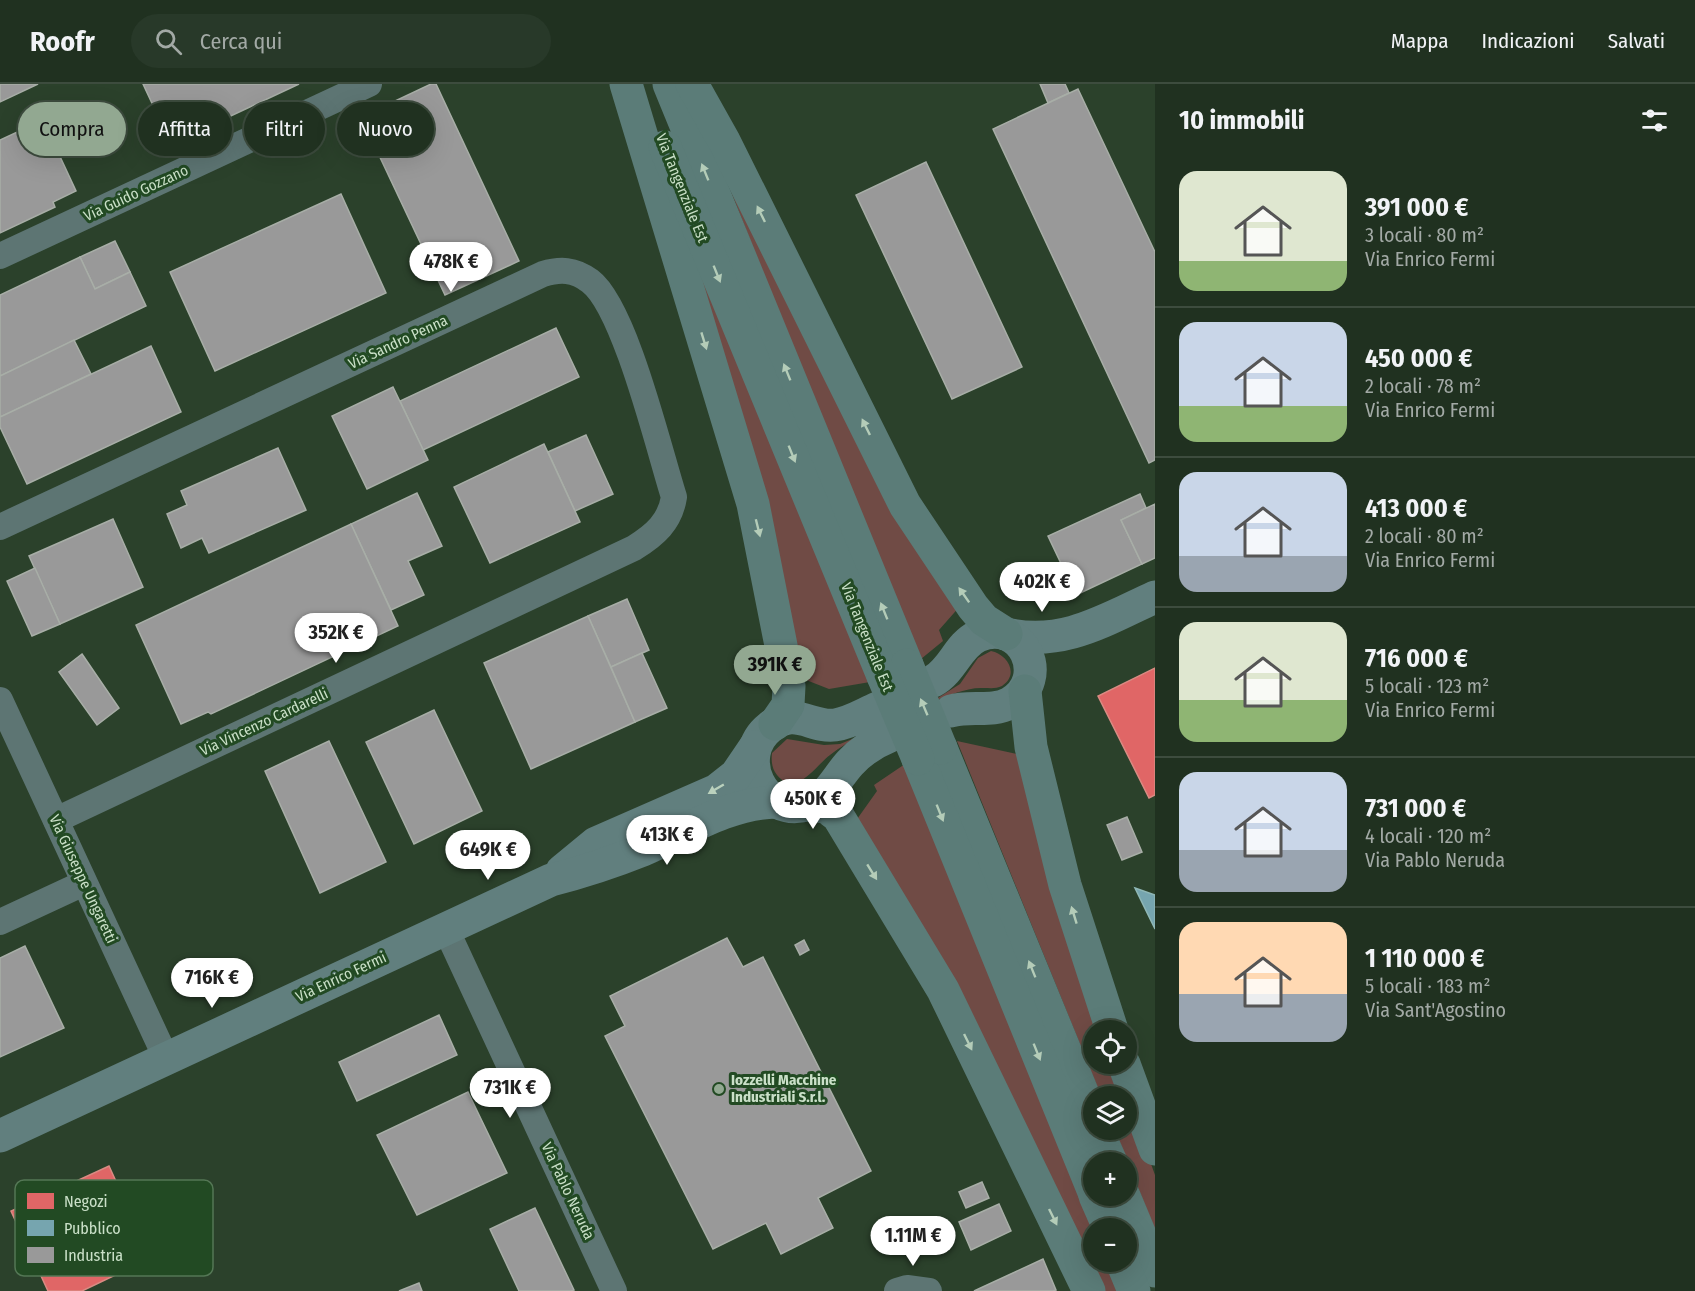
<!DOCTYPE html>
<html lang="it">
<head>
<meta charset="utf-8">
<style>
	body { margin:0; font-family:"Fira Sans Condensed",sans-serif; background:#283929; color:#f1f3f6; height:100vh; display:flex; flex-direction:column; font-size:22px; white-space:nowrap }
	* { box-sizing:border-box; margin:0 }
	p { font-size:20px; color:#a2a9a5 }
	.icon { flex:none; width:33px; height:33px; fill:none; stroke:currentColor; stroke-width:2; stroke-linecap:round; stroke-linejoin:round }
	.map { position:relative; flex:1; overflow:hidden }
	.details { display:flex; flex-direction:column; background:#203120; width:540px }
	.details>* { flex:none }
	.banner { position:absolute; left:18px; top:18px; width:570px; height:54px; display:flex; gap:12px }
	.tools { position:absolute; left:1083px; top:936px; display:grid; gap:12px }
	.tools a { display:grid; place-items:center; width:54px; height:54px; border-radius:50%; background:#203120; box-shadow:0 6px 24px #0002,0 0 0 2px #3d4c3e; font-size:30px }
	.price { position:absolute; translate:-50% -51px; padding:0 14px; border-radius:21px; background:#fff; color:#222; font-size:20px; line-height:39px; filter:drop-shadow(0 2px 3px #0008) }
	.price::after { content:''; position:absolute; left:50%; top:36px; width:18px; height:14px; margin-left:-9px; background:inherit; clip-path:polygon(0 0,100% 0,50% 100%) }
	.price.current { background:#92a891; color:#111 }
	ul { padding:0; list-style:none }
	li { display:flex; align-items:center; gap:18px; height:150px; padding:0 24px }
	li+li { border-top:2px solid #3d4c3e }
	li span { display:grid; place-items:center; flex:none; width:168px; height:120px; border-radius:18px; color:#555 }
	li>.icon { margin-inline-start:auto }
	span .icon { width:72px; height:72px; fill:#fffc; stroke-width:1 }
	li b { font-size:26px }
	h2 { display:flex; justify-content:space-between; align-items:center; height:72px; padding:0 24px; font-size:26px }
	.pill { padding:0 21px; border-radius:27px; background:#203120; box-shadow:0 6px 24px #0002,0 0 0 2px #3d4c3e; font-size:21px; line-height:54px }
	.pill.current { background:#92a891; color:#111 }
	header { display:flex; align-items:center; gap:36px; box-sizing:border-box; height:84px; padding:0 30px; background:#203120; border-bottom:2px solid #3d4c3e }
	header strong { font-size:28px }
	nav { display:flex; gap:33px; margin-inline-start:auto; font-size:21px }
	.search { width:420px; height:54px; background:#283929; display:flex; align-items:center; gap:15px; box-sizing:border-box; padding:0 21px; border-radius:33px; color:#a2a9a5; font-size:22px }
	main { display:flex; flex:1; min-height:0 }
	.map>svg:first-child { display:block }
	.green { fill:#704b45 }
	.shops { fill:#e06666; stroke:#d98b83; stroke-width:1.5 }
	.public { fill:#76a5af; stroke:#8fb7b6; stroke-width:1.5 }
	.industry { fill:#999; stroke:#a8aea7; stroke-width:1.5 }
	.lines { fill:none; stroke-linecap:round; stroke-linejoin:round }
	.street { stroke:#5d7573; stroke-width:26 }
	.secondary { stroke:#617f7e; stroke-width:33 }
	.primary { stroke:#5b7c78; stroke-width:33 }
	.primary-bridge { stroke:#5b7c78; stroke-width:33 }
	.oneway { fill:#b4ccb8 }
	.oneway2 { fill:#bad1bd }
	.poi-dot { fill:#92a891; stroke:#224a23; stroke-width:2 }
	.labels { text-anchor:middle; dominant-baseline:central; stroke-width:6; stroke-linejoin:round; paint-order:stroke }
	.street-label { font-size:15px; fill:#cae0c8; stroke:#224a23 }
	.poi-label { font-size:15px; font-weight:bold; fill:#cae0c8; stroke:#224a23; text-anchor:start }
	.key { fill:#224a23; stroke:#547755; stroke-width:1.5 }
	.key-label { font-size:16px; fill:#cae0c8 }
</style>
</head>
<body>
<header>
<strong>Roofr</strong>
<div class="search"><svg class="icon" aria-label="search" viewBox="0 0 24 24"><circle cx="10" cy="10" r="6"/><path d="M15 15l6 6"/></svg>Cerca qui</div>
<nav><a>Mappa</a><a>Indicazioni</a><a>Salvati</a></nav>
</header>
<main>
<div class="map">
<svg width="1155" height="1207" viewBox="0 0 1155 1207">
	<rect width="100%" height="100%" fill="#2b412b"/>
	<!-- green -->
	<g class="green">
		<path d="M712,59L961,521L939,546L943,557L921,575L804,293Z"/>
		<path d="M668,104L870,598L829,605L801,594Z"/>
		<path d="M991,567C1007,570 1020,590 1002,602C996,605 990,604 984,604C966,603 949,612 933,617L960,600L978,574Z"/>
		<path d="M862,651C851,657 840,663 830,671C816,681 796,715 777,691C772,685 771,677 772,669L787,655L824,661L840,660Z"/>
		<path d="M957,657L1022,671L1103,946H1094V980H1115L1155,1091V1146L1115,1046H1126V1012H1101Z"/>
		<path d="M905,680L1094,1144V1178H1108L1120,1207H1098L855,738L877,707L874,701Z"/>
	</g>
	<!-- shops -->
	<g class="shops">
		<path d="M1155,584V711L1149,714L1098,612Z"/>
		<path d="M109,1082L151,1174L82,1207H48L11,1127Z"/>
	</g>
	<!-- public -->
	<path class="public" d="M1135,804L1155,811V845Z"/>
	<!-- industry -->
	<g class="industry">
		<path d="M0,0H38L0,18Z"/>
		<path d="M143,0H299L171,60Z"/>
		<path d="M431,0H436L519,177L445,211L361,33Z"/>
		<path d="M1040,0H1065L1069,9L1048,19Z"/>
		<path d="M1078,5L1155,168V376L1149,379L993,45Z"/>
		<path d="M43,36L76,107L53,118L55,123L0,149V56Z"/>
		<path d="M926,78L1022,283L952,315L856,111Z"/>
		<path d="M341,110L386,209L215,287L170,188Z"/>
		<path d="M115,157L130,188L95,205L80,173Z"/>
		<path d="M80,173L95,205L130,188L146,222L0,292V211Z"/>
		<path d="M556,244L579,293L423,366L400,317Z"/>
		<path d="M74,256L91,290L0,333V292Z"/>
		<path d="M151,262L181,328L27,400L0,343V333Z"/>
		<path d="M393,303L428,376L367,405L332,332Z"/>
		<path d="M586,351L613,410L575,427L548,368Z"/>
		<path d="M544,360L580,438L490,479L454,403Z"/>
		<path d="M278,364L306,426L209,469L202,454L181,464L167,430L187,421L181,407Z"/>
		<path d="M417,409L442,462L408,477L424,511L391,526L351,440Z"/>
		<path d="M1140,410L1146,424L1121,436L1142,480L1076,511L1048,452Z"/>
		<path d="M1155,420V474L1142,480L1121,436Z"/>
		<path d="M113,435L143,503L60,540L29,472Z"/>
		<path d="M351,440L398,542L211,630L208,628L181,640L136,541Z"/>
		<path d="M35,484L60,540L32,552L7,497Z"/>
		<path d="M627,515L649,566L611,583L588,532Z"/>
		<path d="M588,532L635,638L531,685L484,579Z"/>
		<path d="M642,569L667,624L635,638L611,583Z"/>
		<path d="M82,570L119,624L97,641L59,588Z"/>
		<path d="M434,626L482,727L414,760L366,658Z"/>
		<path d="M329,657L386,778L320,809L265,687Z"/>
		<path d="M1127,733L1142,768L1122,776L1107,741Z"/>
		<path d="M727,854L743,883L763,873L871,1087L818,1114L833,1144L781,1170L766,1139L713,1165L605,952L625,942L610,912Z"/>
		<path d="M804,856L809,866L800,871L795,861Z"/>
		<path d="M25,862L64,944L0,973V874Z"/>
		<path d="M439,931L457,971L357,1017L339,978Z"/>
		<path d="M468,1008L507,1089L417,1131L377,1051Z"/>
		<path d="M982,1098L989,1114L966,1124L959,1108Z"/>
		<path d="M999,1120L1011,1147L971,1166L959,1138Z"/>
		<path d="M535,1124L574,1206L571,1207H519L490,1145Z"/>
		<path d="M1043,1175L1056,1206L1053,1207H974Z"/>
		<path d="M419,1199L422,1207H399Z"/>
	</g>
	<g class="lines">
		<!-- street -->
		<g class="street">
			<path d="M0,172L369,0"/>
			<path d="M0,443L543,190C560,185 574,185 590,197C625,223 659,366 674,413C670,438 655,451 634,464L56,736"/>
			<path d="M0,616L166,974"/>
			<path d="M0,838L84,799"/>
			<path d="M446,845L614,1207"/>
			<path d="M897,1207L907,1204L929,1207"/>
		</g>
		<!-- secondary -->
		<g class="secondary">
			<path d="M1006,550C1063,563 1105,536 1155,513"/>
			<path d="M933,597C953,586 958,561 978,552C1022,532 1052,595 1010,619C991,629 971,621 951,627"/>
			<path d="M878,624C864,630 850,639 835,641C811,644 795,622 770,643C733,672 763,736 809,720C829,713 837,693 850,679C861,667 873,659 888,653"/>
			<path d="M562,787L596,759L717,706L736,691L755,663"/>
			<path d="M0,1052L551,796C583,788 613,778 643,766C686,747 728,719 776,718"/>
		</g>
		<!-- primary -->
		<g class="primary">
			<path d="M626,0L753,420L789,602L788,621L775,640"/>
			<path d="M669,0L907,581"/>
			<path d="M692,0L724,57L905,421L973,523L984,536L1006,550"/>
			<path d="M665,63L883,592"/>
			<path d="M1025,607L1031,663L1065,801L1112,946"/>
			<path d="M941,664L1094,1037"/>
			<path d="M918,675L1094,1108"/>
			<path d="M807,721L826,723L838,732L943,906L1089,1207"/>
			<path d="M1124,980L1155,1065"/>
			<path d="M1097,1046L1111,1078"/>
			<path d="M1095,1112L1109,1144"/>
			<path d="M1124,1112L1155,1187"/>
			<path d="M1122,1178L1134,1207"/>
		</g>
		<!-- primary-bridge -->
		<g class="primary-bridge">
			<path d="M907,581L941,664"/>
			<path d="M883,592L918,675"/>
		</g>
	</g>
	<!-- one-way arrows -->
	<defs><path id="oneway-solid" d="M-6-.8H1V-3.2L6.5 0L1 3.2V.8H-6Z" transform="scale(1.5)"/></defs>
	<g class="oneway">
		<use href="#oneway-solid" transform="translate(705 88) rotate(-112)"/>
		<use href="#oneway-solid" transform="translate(761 130) rotate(-116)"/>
		<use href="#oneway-solid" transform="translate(717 190) rotate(68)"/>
		<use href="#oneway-solid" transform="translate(704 257) rotate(73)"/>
		<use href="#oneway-solid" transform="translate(787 288) rotate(-112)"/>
		<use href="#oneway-solid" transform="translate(866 343) rotate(-116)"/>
		<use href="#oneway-solid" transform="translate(792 370) rotate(68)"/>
		<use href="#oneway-solid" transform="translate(758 444) rotate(76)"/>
		<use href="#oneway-solid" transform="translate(964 511) rotate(-125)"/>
		<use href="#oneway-solid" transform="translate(884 527) rotate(-112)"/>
		<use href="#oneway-solid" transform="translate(924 623) rotate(-113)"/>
		<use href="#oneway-solid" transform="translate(940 729) rotate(68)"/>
		<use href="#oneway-solid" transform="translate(872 788) rotate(58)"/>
		<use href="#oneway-solid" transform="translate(1074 831) rotate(-107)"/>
		<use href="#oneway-solid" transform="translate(1032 885) rotate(-112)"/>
		<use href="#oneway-solid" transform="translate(968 958) rotate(64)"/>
		<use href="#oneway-solid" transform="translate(1037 968) rotate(68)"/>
		<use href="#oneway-solid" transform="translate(1053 1133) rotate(64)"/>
	</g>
	<use class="oneway2" href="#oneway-solid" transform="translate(716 705) rotate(150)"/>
	<!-- markers -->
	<circle class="poi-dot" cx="719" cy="1005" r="6"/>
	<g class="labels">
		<!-- street labels -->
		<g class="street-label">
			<text transform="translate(682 104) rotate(68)">Via Tangenziale Est</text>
			<text transform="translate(136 109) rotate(-25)">Via Guido Gozzano</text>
			<text transform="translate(398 258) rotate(-25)">Via Sandro Penna</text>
			<text transform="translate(867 553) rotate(68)">Via Tangenziale Est</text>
			<text transform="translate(264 638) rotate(-25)">Via Vincenzo Cardarelli</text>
			<text transform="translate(83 795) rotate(65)">Via Giuseppe Ungaretti</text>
			<text transform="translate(341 893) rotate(-25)">Via Enrico Fermi</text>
			<text transform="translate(568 1107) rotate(65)">Via Pablo Neruda</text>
		</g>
		<!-- poi labels -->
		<g class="poi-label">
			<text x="731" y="996">Iozzelli Macchine<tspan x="731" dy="17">Industriali S.r.l.</tspan></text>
		</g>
	</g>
	<!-- legend -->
	<rect x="15" y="1096" width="198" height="96" rx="9" class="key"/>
	<rect x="27" y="1109" width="27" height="16" fill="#e06666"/>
	<rect x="27" y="1136" width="27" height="16" fill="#76a5af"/>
	<rect x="27" y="1163" width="27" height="16" fill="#999"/>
	<g class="key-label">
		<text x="64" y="1123">Negozi</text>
		<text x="64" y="1150">Pubblico</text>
		<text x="64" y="1177">Industria</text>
	</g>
</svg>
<div class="tools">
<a><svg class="icon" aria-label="locate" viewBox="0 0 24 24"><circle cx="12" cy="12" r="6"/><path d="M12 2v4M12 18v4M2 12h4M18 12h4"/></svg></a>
<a><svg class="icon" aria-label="layers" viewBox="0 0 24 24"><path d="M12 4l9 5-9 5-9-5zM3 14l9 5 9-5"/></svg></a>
<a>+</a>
<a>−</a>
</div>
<b class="price" style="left:451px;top:209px">478K €</b>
<b class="price" style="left:1042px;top:529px">402K €</b>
<b class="price" style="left:336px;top:580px">352K €</b>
<b class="price current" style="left:775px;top:612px">391K €</b>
<b class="price" style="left:813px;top:746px">450K €</b>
<b class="price" style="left:667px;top:782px">413K €</b>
<b class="price" style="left:488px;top:797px">649K €</b>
<b class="price" style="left:212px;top:925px">716K €</b>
<b class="price" style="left:510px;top:1035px">731K €</b>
<b class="price" style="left:913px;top:1183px">1.11M €</b>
<div class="banner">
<a class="pill current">Compra</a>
<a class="pill">Affitta</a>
<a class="pill">Filtri</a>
<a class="pill">Nuovo</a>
</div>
</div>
<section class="details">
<h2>10 immobili<svg class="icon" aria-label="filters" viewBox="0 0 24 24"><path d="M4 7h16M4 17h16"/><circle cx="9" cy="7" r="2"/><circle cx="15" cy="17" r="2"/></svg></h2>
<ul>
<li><span style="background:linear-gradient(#dfe7d0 75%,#8fb573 0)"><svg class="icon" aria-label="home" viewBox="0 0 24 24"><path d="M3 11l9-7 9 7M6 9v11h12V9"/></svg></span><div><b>391 000 €</b><p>3 locali · 80 m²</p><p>Via Enrico Fermi</p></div></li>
<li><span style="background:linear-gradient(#c9d6e8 70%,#8fb573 0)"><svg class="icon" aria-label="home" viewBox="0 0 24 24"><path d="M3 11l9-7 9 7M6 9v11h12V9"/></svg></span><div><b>450 000 €</b><p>2 locali · 78 m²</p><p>Via Enrico Fermi</p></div></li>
<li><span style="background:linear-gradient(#c9d6e8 70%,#9aa5b1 0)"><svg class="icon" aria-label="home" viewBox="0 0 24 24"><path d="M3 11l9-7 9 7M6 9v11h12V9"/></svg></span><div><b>413 000 €</b><p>2 locali · 80 m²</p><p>Via Enrico Fermi</p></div></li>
<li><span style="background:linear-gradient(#dfe7d0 65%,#8fb573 0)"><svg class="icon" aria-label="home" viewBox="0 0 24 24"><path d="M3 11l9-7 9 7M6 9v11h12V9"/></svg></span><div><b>716 000 €</b><p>5 locali · 123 m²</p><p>Via Enrico Fermi</p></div></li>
<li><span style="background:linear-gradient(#c9d6e8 65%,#9aa5b1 0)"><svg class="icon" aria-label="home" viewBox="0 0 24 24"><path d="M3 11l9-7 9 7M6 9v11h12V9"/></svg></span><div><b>731 000 €</b><p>4 locali · 120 m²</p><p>Via Pablo Neruda</p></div></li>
<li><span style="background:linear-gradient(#ffd9b3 60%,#9aa5b1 0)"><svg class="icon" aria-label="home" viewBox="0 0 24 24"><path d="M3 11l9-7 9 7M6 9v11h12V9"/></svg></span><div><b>1 110 000 €</b><p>5 locali · 183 m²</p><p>Via Sant'Agostino</p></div></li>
</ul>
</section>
</main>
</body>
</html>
